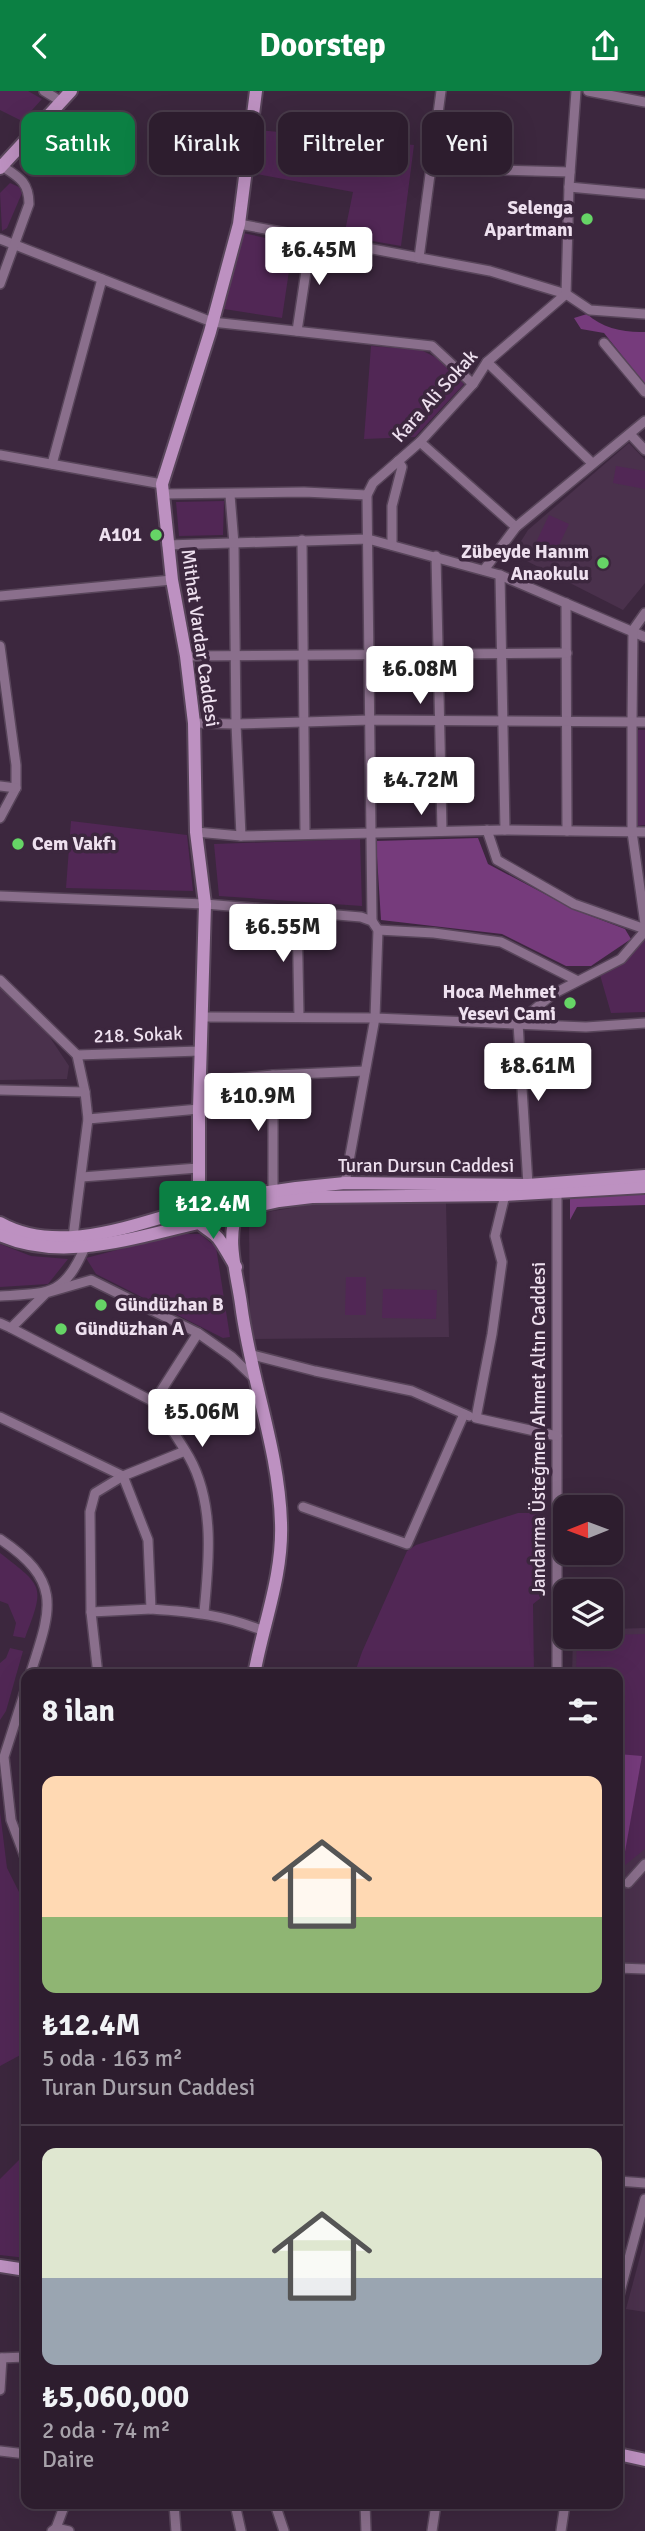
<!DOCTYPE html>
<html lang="tr">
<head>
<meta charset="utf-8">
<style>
	body { margin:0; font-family:Signika,sans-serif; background:#392a3a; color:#f1f3f6; height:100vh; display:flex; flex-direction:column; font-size:26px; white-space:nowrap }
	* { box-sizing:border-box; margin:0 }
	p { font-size:23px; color:#a7a2aa }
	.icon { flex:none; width:38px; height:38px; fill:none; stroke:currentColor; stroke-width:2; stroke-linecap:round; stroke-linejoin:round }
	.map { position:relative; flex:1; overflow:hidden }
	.panel { position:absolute; left:21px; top:1578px; width:602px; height:840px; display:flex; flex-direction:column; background:#2d1d2e; border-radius:14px; box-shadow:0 7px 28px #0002,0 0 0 2px #483b4a }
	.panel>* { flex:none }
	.hud { position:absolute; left:21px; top:21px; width:604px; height:63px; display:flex; gap:14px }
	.needle { width:46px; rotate:269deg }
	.fabs { position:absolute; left:553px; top:1404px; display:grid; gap:14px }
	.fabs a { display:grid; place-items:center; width:70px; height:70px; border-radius:14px; background:#2d1d2e; box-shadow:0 7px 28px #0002,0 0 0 2px #483b4a; font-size:35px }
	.price { position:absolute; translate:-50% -60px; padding:0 16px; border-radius:7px; background:#fff; color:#222; font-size:23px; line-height:46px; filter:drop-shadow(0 2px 4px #0008) }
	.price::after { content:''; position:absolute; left:50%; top:42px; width:21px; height:16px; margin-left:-10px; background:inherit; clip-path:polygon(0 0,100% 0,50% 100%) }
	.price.selected { background:#0b8043; color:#fff }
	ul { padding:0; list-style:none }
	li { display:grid; align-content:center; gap:14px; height:371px; padding:0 21px }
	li+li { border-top:2px solid #483b4a }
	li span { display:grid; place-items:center; height:217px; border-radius:14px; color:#555 }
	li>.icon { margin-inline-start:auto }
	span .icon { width:126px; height:126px; fill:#fffc; stroke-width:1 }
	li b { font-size:30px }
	h2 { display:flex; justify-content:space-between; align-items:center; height:84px; padding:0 21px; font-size:30px }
	.tag { padding:0 24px; border-radius:14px; background:#2d1d2e; box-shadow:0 7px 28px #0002,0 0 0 2px #483b4a; font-size:24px; line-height:63px }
	.tag.selected { background:#0b8043; color:#fff }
	header { display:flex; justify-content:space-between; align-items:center; height:91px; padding:0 21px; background:#0b8043; color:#fff; font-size:32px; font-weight:800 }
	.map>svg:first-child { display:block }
	.built { fill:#4a314c }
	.green { fill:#512755 }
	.forest { fill:#763b7c }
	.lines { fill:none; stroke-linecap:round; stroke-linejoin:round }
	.street-casing { stroke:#58455a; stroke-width:12 }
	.secondary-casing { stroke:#58455a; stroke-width:16 }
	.street { stroke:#8a6f8c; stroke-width:9 }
	.secondary { stroke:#bd91c1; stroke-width:12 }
	.poi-dot { fill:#66d466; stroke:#3c273e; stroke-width:2.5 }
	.labels { text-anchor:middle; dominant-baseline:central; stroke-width:7; stroke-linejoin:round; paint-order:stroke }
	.poi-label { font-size:19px; font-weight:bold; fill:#eee0ef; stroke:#3c273e; text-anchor:end }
	.street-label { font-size:19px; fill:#eee0ef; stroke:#3c273e }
</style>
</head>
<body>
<header><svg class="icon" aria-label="back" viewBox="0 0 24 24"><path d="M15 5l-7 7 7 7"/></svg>Doorstep<svg class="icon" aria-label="share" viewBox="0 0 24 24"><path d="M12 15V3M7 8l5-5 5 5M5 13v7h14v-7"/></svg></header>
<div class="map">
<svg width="645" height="2440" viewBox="0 0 645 2440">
	<rect width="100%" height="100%" fill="#3c273e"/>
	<!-- built -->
	<g class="built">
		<path d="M629,352L645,369V492L623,519L513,463L528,439Z"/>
		<path d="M0,896L47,942L69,975L67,988L0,989Z"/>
		<path d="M352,1112H446L449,1246L250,1248L249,1124L309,1114Z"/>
		<path d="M645,1537V1872H618V1584H572L573,1545H611V1538Z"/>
		<path d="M645,2147V2221L626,2218Z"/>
	</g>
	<!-- green -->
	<g class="green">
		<path d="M0,0H28L42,8L22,30L0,19Z"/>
		<path d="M258,39L414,54L401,155L344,145L353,101L252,82Z"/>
		<path d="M10,92L19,96L22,102L7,137L2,140L0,102Z"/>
		<path d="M243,142L293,153L282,227L224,218Z"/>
		<path d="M371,255L421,259L437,267L464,293L415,346L364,348Z"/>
		<path d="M616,375L645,380V398L613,392Z"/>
		<path d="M224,410L223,444L179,445L176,411Z"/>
		<path d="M549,424L569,433L551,471L531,462Z"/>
		<path d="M637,639H645V734L636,735Z"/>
		<path d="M71,730L187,744L193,800L66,797Z"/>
		<path d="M360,748L362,815L219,805L214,753Z"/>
		<path d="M645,848V921L611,922L600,884L627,867Z"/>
		<path d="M178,1143H200L216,1156L230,1246L223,1247L96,1183L86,1167Z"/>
		<path d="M0,1153L31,1165L68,1168L48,1193L0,1196Z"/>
		<path d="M346,1186H366V1224H345Z"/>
		<path d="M383,1198L437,1199L436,1228L382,1227Z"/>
		<path d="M518,1422H540L542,1506L533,1513L534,1584H354L362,1561L407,1460L416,1454Z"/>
		<path d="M0,1462C44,1496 45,1495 25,1547L13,1545L16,1532L8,1513L0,1510Z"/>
		<path d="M645,1543V1758L624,1775L618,1774V1584H576L577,1545Z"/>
		<path d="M10,1557L23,1560L6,1620L0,1629V1572L6,1567Z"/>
		<path d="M0,1721L7,1777L26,1815V1961L0,1975Z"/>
		<path d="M26,2062V2167L0,2164V2088Z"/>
	</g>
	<!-- forest -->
	<g class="forest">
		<path d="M587,223C602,237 625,242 645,241V293L604,242L581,238L574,227Z"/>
		<path d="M478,747L488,773L575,819L625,838L631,848L591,875H566L502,843L381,829L376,750Z"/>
		<path d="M645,1102V1114L577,1116L570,1129V1107Z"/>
		<path d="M618,1663L642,1665L623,1772H618Z"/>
	</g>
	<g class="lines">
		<!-- street casing -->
		<g class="street-casing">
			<g id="street">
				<path d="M44,0L62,11"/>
				<path d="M588,0L645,11"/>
				<path d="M431,77L570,81"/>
				<path d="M569,96L645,103"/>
				<path d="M239,133L490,180L566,203L590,219L645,223"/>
				<path d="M0,148L212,231L432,255L473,293"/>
				<path d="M419,167L441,0"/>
				<path d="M0,193L29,113C29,91 19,86 2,75"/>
				<path d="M297,240L311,147"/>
				<path d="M604,252L645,301"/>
				<path d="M487,271L592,372"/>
				<path d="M630,343L645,359"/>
				<path d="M420,351L516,436"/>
				<path d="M0,364L162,393"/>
				<path d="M52,373L102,188"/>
				<path d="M163,403L304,401L367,404"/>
				<path d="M230,404L234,453L236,633L241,745"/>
				<path d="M302,449L305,742"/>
				<path d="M167,454L368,448L500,484L645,546"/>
				<path d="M392,454V415L402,376L398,370"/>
				<path d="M436,465L442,740"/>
				<path d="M484,479L516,436L645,330"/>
				<path d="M500,484L505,739"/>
				<path d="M0,505L172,489"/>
				<path d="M566,512L567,740"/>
				<path d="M645,522L633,539L632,631V741L645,833"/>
				<path d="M0,555L16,674V697L0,727"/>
				<path d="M186,565L567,562"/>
				<path d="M194,632L236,633L370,629L645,631"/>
				<path d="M0,695L16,697"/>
				<path d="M487,739L497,769L574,813L645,838"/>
				<path d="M196,741L241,745L505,739L645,741"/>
				<path d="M0,805L205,813L361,826L372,830L378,839L375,927L345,1092"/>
				<path d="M297,819L299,926"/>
				<path d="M372,830L367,404L373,392L420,351L473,293L487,271L566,203L569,96L576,0"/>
				<path d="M378,839L434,842L501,851L576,889"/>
				<path d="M0,889L77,964L85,1001L88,1028L73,1146"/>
				<path d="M202,926L375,927L586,936L645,932"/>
				<path d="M518,932L528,1094"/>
				<path d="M518,932L553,903L621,868L645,840"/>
				<path d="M77,964L200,960"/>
				<path d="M273,984V1100"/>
				<path d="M199,991L273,984L365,980"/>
				<path d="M0,999L85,1001"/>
				<path d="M88,1028L199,1018"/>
				<path d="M82,1086L198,1077"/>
				<path d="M557,1096V1584"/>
				<path d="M505,1104L495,1145L502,1171L492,1243L476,1327L557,1345"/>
				<path d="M0,1205C49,1202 64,1205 85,1156"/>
				<path d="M0,1232L11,1237"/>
				<path d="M249,1263L315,1280L412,1300L469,1325"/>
				<path d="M154,1311L11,1237L46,1202L91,1189L198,1242"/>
				<path d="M0,1326L123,1385"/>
				<path d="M185,1360L123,1385L148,1449L151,1518C194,1521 224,1524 264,1540"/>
				<path d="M303,1416L407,1453L464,1323"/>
				<path d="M0,1448C64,1491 51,1518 30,1584"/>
				<path d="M91,1521L151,1518"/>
				<path d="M204,1521C209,1471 215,1412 189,1366C178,1347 165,1329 154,1311L198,1242L232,1266L254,1287"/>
				<path d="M98,1584L91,1521L90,1421L95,1402L123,1385"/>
				<path d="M26,1597L4,1666L11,1729L26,1769"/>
				<path d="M628,1792L645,1773"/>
				<path d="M618,1877L645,1878"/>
				<path d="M618,2090L645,2092"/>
				<path d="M618,2208L645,2108"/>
				<path d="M0,2267L26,2266"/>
				<path d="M0,2299L2,2267"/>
				<path d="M0,2360L26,2363"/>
				<path d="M174,2413L176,2440"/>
				<path d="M235,2413L241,2440"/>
				<path d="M275,2413L284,2440"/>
				<path d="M365,2413L366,2440"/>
				<path d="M56,2437L69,2440"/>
				<path d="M52,2440L56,2437L65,2413"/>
				<path d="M432,2440L436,2413"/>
				<path d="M561,2440L565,2413"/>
			</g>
		</g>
		<!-- secondary casing -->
		<g class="secondary-casing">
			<g id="secondary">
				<path d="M0,77L71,0"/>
				<path d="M199,1111V1018L205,813L196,741L194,632L186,565L172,489L162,393L210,241L239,133L256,0"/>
				<path d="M238,1119C225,1147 237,1183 241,1213C250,1286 279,1358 281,1432C283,1485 263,1533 254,1584"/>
				<path d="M0,1132C59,1165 135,1133 194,1117"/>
				<path d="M0,1144C63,1172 135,1146 199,1132L211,1133L219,1127L238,1119L279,1110L312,1106L505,1104L645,1096"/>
				<path d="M236,1176C230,1167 225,1156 218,1147C209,1136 181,1128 199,1111L296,1097L345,1092L528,1094L645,1085"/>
				<path d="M0,2175L26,2179"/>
				<path d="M618,2363L645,2369"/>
			</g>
		</g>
		<!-- street -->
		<use href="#street" class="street"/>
		<!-- secondary -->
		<use href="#secondary" class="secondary"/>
	</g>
	<!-- markers -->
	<g class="poi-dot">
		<circle cx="587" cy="128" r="7"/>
		<circle cx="156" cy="444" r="7"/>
		<circle cx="603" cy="472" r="7"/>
		<circle cx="18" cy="753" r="7"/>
		<circle cx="570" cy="912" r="7"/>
		<circle cx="101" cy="1214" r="7"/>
		<circle cx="61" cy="1238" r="7"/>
	</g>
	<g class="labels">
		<!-- poi labels -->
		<g class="poi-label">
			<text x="573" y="117">Selenga<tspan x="573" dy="22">Apartmanı</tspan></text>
			<text x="142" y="444">A101</text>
			<text x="589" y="461">Zübeyde Hanım<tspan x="589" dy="22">Anaokulu</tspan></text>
			<text x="32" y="753" text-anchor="start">Cem Vakfı</text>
			<text x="556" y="901">Hoca Mehmet<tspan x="556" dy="22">Yesevi Cami</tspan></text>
			<text x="115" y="1214" text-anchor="start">Gündüzhan B</text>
			<text x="75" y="1238" text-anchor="start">Gündüzhan A</text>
		</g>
		<!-- street labels -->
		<g class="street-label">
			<text transform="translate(435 305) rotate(-48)">Kara Ali Sokak</text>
			<text transform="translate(200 547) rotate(82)">Mithat Vardar Caddesi</text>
			<text transform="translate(138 944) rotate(-2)">218. Sokak</text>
			<text x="426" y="1075">Turan Dursun Caddesi</text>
			<text transform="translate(539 1338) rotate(-90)">Jandarma Üsteğmen Ahmet Altın Caddesi</text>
		</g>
	</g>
</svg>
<div class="fabs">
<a><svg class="needle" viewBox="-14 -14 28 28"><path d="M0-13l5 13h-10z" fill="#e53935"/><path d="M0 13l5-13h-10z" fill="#a7a2aa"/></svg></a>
<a><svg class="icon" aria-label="layers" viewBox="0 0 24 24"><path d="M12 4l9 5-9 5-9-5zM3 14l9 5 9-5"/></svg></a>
</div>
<b class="price" style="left:319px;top:196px">₺6.45M</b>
<b class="price" style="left:420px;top:615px">₺6.08M</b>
<b class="price" style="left:421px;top:726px">₺4.72M</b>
<b class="price" style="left:283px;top:873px">₺6.55M</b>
<b class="price" style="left:538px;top:1012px">₺8.61M</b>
<b class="price" style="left:258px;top:1042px">₺10.9M</b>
<b class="price selected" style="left:213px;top:1150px">₺12.4M</b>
<b class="price" style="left:202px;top:1358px">₺5.06M</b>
<div class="hud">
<a class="tag selected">Satılık</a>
<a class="tag">Kiralık</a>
<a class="tag">Filtreler</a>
<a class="tag">Yeni</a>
</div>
<section class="panel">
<h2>8 ilan<svg class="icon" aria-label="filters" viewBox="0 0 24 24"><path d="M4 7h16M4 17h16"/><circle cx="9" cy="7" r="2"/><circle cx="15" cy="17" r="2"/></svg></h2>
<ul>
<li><span style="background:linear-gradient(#ffd9b3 65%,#8fb573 0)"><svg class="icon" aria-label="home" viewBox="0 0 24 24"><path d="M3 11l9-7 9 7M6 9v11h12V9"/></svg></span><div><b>₺12.4M</b><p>5 oda · 163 m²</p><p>Turan Dursun Caddesi</p></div></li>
<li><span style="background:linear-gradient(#dfe7d0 60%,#9aa5b1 0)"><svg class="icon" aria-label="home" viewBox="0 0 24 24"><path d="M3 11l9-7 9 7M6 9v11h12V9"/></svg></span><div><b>₺5,060,000</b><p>2 oda · 74 m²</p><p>Daire</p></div></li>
</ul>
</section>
</div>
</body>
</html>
